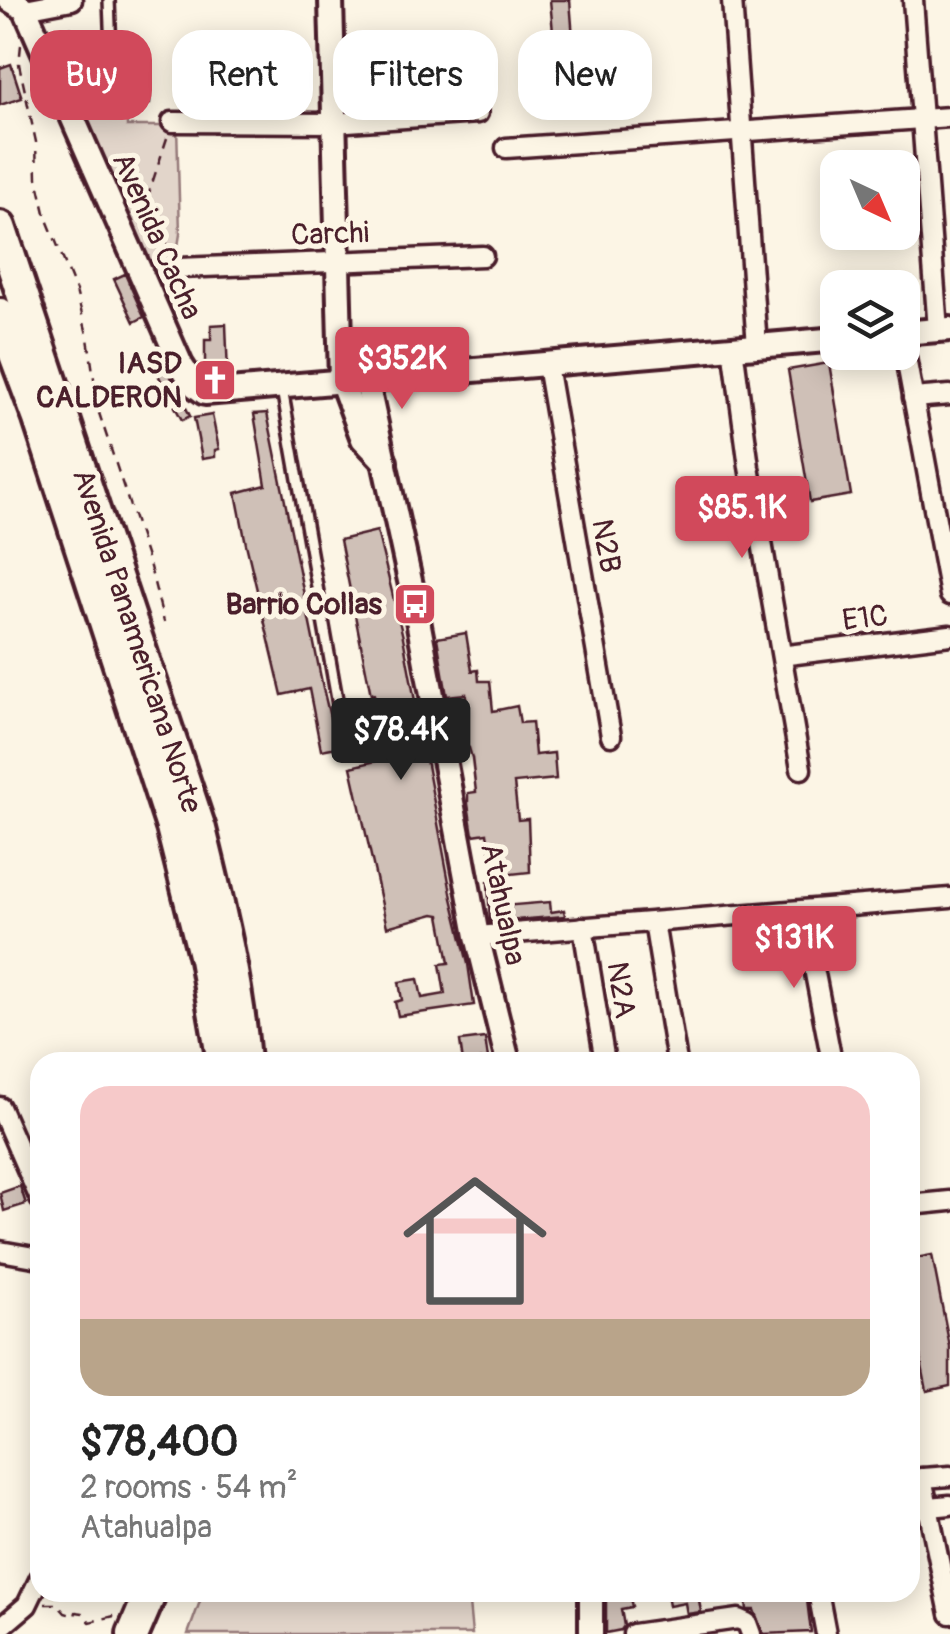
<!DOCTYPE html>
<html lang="en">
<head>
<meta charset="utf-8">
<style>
	body { margin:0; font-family:Pangolin,sans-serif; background:#f6f6f6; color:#222; height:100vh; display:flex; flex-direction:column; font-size:38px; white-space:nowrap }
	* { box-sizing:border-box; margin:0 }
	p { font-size:32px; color:#767676 }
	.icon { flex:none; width:55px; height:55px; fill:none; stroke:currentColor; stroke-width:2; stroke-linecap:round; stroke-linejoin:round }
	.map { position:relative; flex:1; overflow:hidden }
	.details { position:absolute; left:30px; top:1052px; width:890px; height:550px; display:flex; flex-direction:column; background:#fff; border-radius:30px; box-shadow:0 5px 25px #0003 }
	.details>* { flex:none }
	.top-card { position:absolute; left:30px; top:30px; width:890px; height:90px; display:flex; gap:20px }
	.needle { width:65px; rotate:136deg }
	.buttons { position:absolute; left:820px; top:150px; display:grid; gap:20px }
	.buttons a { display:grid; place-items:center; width:100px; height:100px; border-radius:20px; background:#fff; box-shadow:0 5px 25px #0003; font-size:50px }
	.price { position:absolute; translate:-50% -85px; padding:0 22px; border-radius:10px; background:#d1495b; color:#fff; font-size:32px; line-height:65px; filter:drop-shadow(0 2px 5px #0008) }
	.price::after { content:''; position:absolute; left:50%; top:60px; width:30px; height:22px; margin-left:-15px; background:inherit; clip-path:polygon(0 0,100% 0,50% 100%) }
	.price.on { background:#222; color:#fff }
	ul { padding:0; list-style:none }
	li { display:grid; align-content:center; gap:20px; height:530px; padding:0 50px }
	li+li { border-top:2px solid #e0e0e0 }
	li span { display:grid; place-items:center; height:310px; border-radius:30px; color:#555 }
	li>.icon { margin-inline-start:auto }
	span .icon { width:180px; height:180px; fill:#fffc; stroke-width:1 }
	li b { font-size:42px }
	.chip { padding:0 35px; border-radius:30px; background:#fff; box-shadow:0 5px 25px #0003; font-size:35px; line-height:90px }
	.chip.on { background:#d1495b; color:#fff }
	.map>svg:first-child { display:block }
	.green { fill:#e2d5ca; stroke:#967a7a; stroke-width:2.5 }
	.building { fill:#cfc0b7; stroke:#4a1f2b; stroke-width:2.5 }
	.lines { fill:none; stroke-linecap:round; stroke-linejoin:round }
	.lane-casing { stroke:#4a1f2b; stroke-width:16 }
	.street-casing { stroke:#4a1f2b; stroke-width:25 }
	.secondary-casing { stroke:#4a1f2b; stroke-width:30 }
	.highway-casing { stroke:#4a1f2b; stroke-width:38 }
	.path { stroke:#4a1f2b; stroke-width:2.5; stroke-dasharray:10 8; stroke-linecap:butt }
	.lane { stroke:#fcf5e5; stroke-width:9 }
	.street { stroke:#fcf5e5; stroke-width:18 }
	.secondary { stroke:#fcf5e5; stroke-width:22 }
	.highway { stroke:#fcf5e5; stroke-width:30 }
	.labels { text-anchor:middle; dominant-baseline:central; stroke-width:10; stroke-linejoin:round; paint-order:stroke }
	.street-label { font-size:30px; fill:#4a1f2b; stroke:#fcf5e5 }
	.poi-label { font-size:30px; font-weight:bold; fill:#4a1f2b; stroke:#fcf5e5; text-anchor:end }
</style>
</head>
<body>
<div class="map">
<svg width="950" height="1634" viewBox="0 0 950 1634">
	<rect width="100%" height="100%" fill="#fcf5e5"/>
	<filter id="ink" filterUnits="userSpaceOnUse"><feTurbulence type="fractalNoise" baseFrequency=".01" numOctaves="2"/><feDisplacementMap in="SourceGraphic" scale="20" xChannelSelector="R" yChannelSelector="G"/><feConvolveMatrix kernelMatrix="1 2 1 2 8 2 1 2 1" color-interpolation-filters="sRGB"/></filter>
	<g filter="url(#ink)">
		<!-- green -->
		<g class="green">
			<path d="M126,74L127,126H177L180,234L176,259L142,267L74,113L111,75Z"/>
			<path d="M203,1593H468L472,1634H188Z"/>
		</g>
		<!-- building -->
		<g class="building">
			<path d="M550,0H570L574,51L555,53Z"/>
			<path d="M71,28L86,43L78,52L96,67L81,85L68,66L71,57L57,44Z"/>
			<path d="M11,64L22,98L0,105V68Z"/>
			<path d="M136,80H151L150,104L127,103L128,83H136Z"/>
			<path d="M125,274L144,317L134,322L114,279Z"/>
			<path d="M226,324L228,376L210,377L205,366V340H211V325Z"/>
			<path d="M160,354L190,416L182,420L154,367L158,365L154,356Z"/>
			<path d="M829,363L851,495L810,502L788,370Z"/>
			<path d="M267,413L323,688L337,747L321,750L309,689L282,695L246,544L236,493L266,485L254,414Z"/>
			<path d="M212,415L219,449L215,450V457L202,459L194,418Z"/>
			<path d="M377,531L403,637L452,898L468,964L474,1005L398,1016L395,1002L402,1000L399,982L418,979L422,998L445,994L440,964L449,963L440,915L434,914L387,927L351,767L384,759L374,694L371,695L340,540Z"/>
			<path d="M466,633L472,671L478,670L479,681H490L493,711L517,706L520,723L532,722L535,755L554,753L556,779L514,783L518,820L528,819L530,872L493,876L487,833L473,835L468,804V793L476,792L472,758L469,748L457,750L454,730L464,728L463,723H467L466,694L447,696L437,638Z"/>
			<path d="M502,881L503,906L550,902L551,912L564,910L565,916L490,922L488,882Z"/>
			<path d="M485,1038L488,1059L463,1062L460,1041Z"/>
			<path d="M20,1186L26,1204L4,1211L0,1193Z"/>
			<path d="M932,1255L950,1347V1386L927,1391L910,1305V1259Z"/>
			<path d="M606,1592H629L632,1607L621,1609L624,1626L621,1630L606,1633Z"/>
			<path d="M680,1592H710V1598L699,1600L701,1612L687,1614L685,1603L669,1606L667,1595Z"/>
			<path d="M745,1592H806L811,1632L763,1634L754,1610H747Z"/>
		</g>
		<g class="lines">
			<!-- lane casing -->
			<g class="lane-casing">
				<g id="lane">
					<path d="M109,0L111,50"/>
					<path d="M282,389L346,750"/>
				</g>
			</g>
			<!-- street casing -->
			<g class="street-casing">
				<g id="street">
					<path d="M732,0L757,346"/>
					<path d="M913,0L938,330"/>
					<path d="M25,9L72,0"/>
					<path d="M172,122L333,123L478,113"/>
					<path d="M506,148L950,117"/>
					<path d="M179,268L483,256"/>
					<path d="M902,336L950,595"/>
					<path d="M733,347L749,467L801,769"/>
					<path d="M547,365L611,736"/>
					<path d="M913,398L950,395"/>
					<path d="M788,655L950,635"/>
					<path d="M803,911L832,1062"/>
					<path d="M654,922L677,1062"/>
					<path d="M583,927L605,1062"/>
					<path d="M477,936L950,898"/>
					<path d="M0,1107L40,1199"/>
					<path d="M910,1205L950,1201"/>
					<path d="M0,1251L40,1258"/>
					<path d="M922,1478L950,1614"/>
					<path d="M910,1479L950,1476"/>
					<path d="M910,1509L950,1505"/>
					<path d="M818,1592L826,1634"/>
					<path d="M0,1628L27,1605L40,1578"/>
					<path d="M633,1634L738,1619L747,1623L751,1634"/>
				</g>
			</g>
			<!-- secondary casing -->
			<g class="secondary-casing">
				<g id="secondary">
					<path d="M10,0L25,9L181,365L194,385L205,393L838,339"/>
					<path d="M331,0L341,380L363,439L385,462"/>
					<path d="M902,333L950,329"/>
					<path d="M366,378L415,604L477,936L508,1062"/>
					<path d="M591,1592V1634"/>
				</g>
			</g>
			<!-- highway casing -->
			<g class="highway-casing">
				<g id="highway">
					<path d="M0,227L200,829C219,906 238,983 244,1062"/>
					<path d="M0,314L39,419L172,827L205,959L223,1062"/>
					<path d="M133,1634L151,1592"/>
				</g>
			</g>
			<!-- path -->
			<g class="path">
				<path d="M21,45L19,64L36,142L37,178L46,217L76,291L88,338L99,413L150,567L164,622"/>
				<path d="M167,138L146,202L173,256"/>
				<path d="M45,1604H57L65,1613L75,1616L76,1612L83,1613L90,1622L118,1615"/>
			</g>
			<!-- lane -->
			<use href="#lane" class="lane"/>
			<!-- street -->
			<use href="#street" class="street"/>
			<!-- secondary -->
			<use href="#secondary" class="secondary"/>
			<!-- highway -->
			<use href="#highway" class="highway"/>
		</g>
	</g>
	<!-- icons -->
	<defs>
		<g id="church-square" transform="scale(2.25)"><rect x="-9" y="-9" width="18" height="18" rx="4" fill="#d1495b" stroke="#fcf5e5"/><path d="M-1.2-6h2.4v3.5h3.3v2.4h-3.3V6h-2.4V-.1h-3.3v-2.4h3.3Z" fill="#fff"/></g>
		<g id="bus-square" transform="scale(2.25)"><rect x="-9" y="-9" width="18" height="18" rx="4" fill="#d1495b" stroke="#fcf5e5"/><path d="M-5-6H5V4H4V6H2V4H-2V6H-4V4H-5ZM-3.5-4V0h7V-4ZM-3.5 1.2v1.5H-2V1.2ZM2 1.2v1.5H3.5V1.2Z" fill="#fff"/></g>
	</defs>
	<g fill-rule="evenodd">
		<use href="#church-square" x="215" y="380"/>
		<use href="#bus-square" x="415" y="604"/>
	</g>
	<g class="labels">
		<!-- street labels -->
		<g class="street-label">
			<text transform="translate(330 234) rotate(-2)">Carchi</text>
			<text transform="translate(157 236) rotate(66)">Avenida Cacha</text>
			<text transform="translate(606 546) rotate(80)">N2B</text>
			<text transform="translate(865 618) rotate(-7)">E1C</text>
			<text transform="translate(137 641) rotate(72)">Avenida Panamericana Norte</text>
			<text transform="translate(503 904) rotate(78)">Atahualpa</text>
			<text transform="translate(621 990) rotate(81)">N2A</text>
		</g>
		<!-- poi labels -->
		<g class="poi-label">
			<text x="182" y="363">IASD<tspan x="182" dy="34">CALDERON</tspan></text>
			<text x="382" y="604">Barrio Collas</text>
		</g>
	</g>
</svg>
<div class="buttons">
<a><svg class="needle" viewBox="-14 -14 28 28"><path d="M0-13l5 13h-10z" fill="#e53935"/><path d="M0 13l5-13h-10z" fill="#767676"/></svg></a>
<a><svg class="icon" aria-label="layers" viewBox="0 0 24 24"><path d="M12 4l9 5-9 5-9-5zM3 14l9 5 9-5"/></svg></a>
</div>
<b class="price" style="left:402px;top:412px">$352K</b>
<b class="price" style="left:742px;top:561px">$85.1K</b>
<b class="price on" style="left:401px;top:783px">$78.4K</b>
<b class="price" style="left:794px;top:991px">$131K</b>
<div class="top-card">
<a class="chip on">Buy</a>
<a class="chip">Rent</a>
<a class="chip">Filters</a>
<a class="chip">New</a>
</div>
<section class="details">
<ul>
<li><span style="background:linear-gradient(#f6c9c9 75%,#b9a48a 0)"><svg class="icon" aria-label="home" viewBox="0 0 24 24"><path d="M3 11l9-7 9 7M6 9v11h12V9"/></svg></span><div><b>$78,400</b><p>2 rooms · 54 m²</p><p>Atahualpa</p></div></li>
</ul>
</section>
</div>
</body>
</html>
